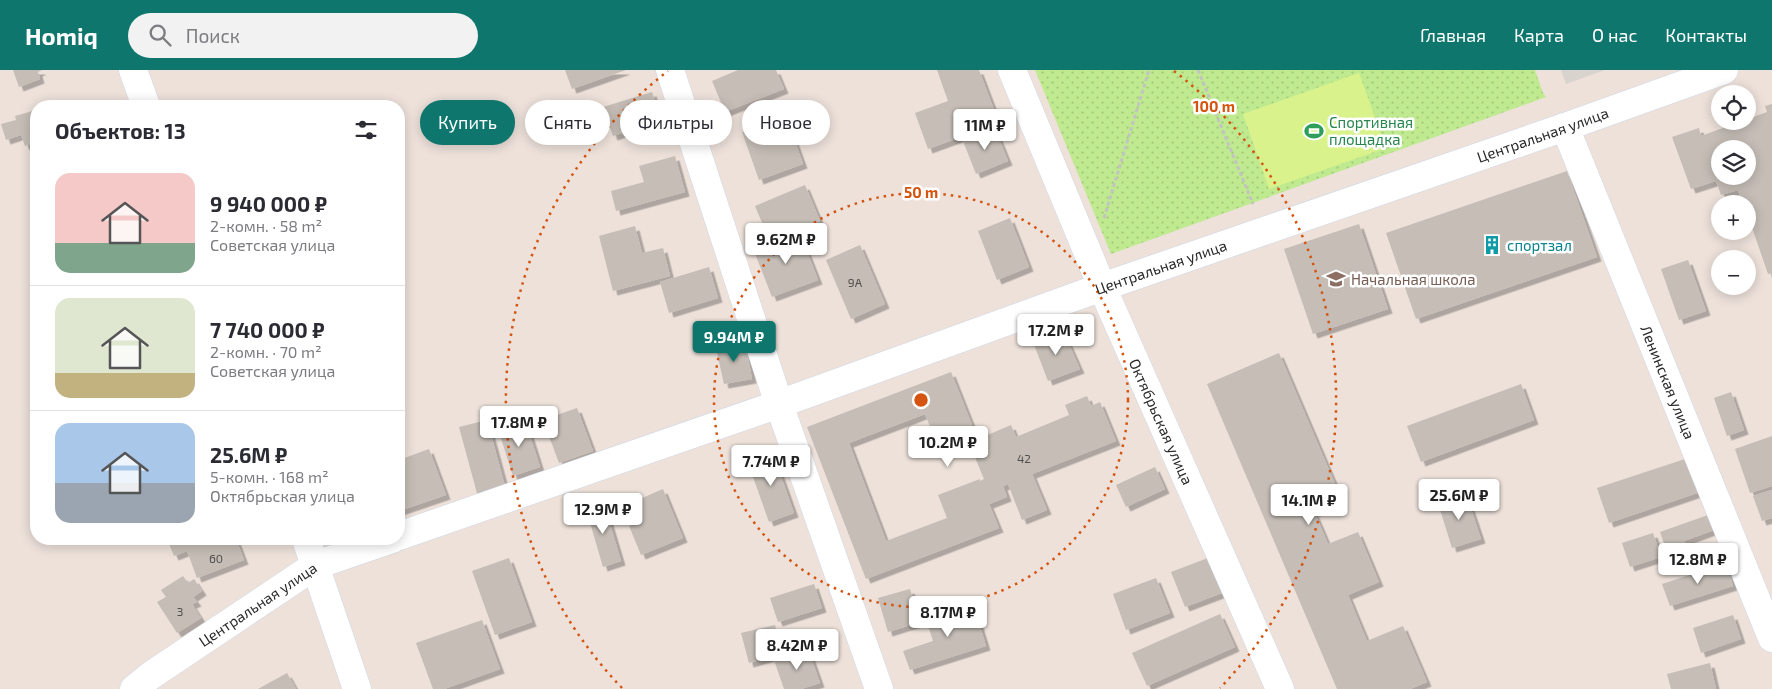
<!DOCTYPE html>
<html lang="ru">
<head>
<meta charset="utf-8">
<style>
	body { margin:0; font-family:"Exo 2",sans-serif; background:#f2f2f3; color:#2b2b33; height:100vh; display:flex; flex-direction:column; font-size:19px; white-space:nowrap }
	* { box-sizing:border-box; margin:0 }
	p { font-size:16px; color:#7c7c81 }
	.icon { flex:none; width:28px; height:28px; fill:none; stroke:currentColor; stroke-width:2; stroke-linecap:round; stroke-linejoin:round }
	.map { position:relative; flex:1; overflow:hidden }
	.panel { position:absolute; left:30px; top:30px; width:375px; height:445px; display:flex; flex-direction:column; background:#fff; border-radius:20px; box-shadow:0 2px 12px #0003 }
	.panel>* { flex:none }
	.hud { position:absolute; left:420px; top:30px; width:475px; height:45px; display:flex; gap:10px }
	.controls { position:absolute; left:1711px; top:15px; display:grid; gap:10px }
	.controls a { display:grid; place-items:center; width:45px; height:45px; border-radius:50%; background:#fff; box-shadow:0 2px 12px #0003; font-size:25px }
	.price { position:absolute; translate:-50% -42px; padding:0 11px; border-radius:5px; background:#fff; color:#222; font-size:16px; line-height:32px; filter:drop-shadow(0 1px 2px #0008) }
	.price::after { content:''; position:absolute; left:50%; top:30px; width:15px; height:11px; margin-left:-8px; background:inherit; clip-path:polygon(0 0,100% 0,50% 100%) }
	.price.selected { background:#0f766e; color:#fff }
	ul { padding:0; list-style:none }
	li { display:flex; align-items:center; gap:15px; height:125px; padding:0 25px }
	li+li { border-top:1px solid #e1e1e2 }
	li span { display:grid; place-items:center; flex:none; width:140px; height:100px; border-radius:15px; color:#555 }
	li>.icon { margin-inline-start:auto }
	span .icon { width:60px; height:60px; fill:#fffc; stroke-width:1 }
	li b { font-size:21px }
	h2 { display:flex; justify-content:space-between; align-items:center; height:60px; padding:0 25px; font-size:21px }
	.tag { padding:0 18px; border-radius:22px; background:#fff; box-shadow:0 2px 12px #0003; font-size:18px; line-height:45px }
	.tag.selected { background:#0f766e; color:#fff }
	header { display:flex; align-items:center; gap:30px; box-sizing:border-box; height:70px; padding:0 25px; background:#0f766e; color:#fff }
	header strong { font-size:24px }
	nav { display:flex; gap:28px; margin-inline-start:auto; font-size:18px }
	.search { width:350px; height:45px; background:#f2f2f3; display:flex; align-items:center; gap:12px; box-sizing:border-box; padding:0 18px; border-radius:28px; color:#7c7c81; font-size:19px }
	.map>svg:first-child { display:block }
	.park { fill:url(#park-dots) }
	.pitch { fill:#d9f28b }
	.plaza { fill:#d9d3cd }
	.building { fill:#c5bdb6; fill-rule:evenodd; filter:url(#shadow) }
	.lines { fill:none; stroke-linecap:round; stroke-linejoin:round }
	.minor-casing { stroke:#cfd7e4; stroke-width:29 }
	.path { stroke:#c3c3c3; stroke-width:3; stroke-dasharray:4 2.5; stroke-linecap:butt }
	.minor { stroke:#fff; stroke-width:28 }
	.ring { fill:none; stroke:#d5540f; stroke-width:2.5; stroke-dasharray:2.5 5 }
	.labels { text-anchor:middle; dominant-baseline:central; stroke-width:5; stroke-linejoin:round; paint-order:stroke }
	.number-label { font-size:12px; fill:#514f4d }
	.leisure-label { font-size:15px; fill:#27864d; stroke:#fff; text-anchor:start }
	.street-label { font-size:15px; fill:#2a2a2a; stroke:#fff }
	.culture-label { font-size:15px; fill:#0d838f; stroke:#fff; text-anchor:start }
	.education-label { font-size:15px; fill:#785e54; stroke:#fff; text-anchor:start }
	.centre { fill:#d5540f; stroke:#fff; stroke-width:2.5 }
	.ring-label { font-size:15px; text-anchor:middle; font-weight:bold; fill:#d5540f; stroke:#fff; stroke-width:5; stroke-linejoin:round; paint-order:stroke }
</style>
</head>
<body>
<header>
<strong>Homiq</strong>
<div class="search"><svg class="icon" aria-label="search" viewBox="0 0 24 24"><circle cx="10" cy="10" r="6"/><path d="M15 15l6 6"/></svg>Поиск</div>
<nav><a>Главная</a><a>Карта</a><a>О нас</a><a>Контакты</a></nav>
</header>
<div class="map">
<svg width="1772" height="619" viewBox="0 0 1772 619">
	<defs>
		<pattern id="park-dots" width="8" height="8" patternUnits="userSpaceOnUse" patternTransform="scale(1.25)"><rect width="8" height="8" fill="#bfea90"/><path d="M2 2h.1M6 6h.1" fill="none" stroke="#a4c97c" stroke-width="1.8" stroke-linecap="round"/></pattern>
		<filter id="shadow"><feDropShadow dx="4.5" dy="4.5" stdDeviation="0" flood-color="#0004"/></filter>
	</defs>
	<rect width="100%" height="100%" fill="#ede1da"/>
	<!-- park -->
	<path class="park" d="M1035,0H1535L1543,23L1546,27L1111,184Z"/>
	<!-- pitch -->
	<path class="pitch" d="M1359,3L1386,78L1269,119L1243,44Z"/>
	<!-- plaza -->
	<path class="plaza" d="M1561,0H1605L1566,14Z"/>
	<!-- building -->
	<g class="building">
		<path d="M13,0H42L38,2L40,9L19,17Z"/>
		<path d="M565,0H626L572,19Z"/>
		<path d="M738,0H776L784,19L725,42L712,11Z"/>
		<path d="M937,0H979L999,53L928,79L915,43L948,31Z"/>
		<path d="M652,22L661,50L613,66L603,37Z"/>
		<path d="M1772,34V203L1768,204L1748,146V134H1743L1738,120L1721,125L1716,111L1691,119L1672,67L1699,58L1701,66L1742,51H1748V49L1767,42L1765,36ZM1720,79H1748V106H1720Z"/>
		<path d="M36,40V72L25,76L21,65L6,70L1,54L16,50L15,46Z"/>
		<path d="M786,47L803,94L759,110L742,62Z"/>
		<path d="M995,59L1008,91L976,104L963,71Z"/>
		<path d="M675,86L685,122L616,141L611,121L644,112L639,96Z"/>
		<path d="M1567,101L1597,187L1416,249L1386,163Z"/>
		<path d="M805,115L820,151L770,172L755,136Z"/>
		<path d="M1010,148L1029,197L997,210L978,161Z"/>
		<path d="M1359,154L1388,239L1313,264L1284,179Z"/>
		<path d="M635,156L642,183L663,178L670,206L613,221L599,166Z"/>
		<path d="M800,164L818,210L772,227L754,181Z"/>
		<path d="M860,175L885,234L851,249L826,190Z"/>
		<path d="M1688,190L1706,241L1679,250L1661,199Z"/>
		<path d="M709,197L718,228L669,243L660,212Z"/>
		<path d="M1054,263L1068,272L1080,299L1048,311L1033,272Z"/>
		<path d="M745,272L752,309L724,314L716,278Z"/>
		<path d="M1279,283L1335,414L1307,425L1328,474L1358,462L1379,512L1348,525L1367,571L1403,556L1427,612L1410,619H1337L1207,314Z"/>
		<path d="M951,302L972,355L935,369L925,344L849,373L886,471L947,448L938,425L980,409V411L984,409L969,373L1011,355L1016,367L1069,345L1065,335L1087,326L1091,336L1100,332L1116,371L1032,404L1047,440L1022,450L1008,414L1003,416L1007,427L989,434L999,458L866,509L807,357Z"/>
		<path d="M1521,314L1534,350L1421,392L1407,356Z"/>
		<path d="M1731,322L1744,360L1727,366L1714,328Z"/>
		<path d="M577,338L593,381L559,393L543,350Z"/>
		<path d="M487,350L506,420L478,427L459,357Z"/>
		<path d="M525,350L540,397L513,406L498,359Z"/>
		<path d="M1772,366V416L1750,423L1735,379Z"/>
		<path d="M429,379L446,425L399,441V390Z"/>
		<path d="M772,381L794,443L769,452L747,390Z"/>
		<path d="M1688,388L1700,422L1609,453L1597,418Z"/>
		<path d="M1155,397L1165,419L1126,437L1116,415Z"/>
		<path d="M663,419L683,468L641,485L629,456L641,450L633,432Z"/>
		<path d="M1772,420V448L1762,451L1753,426Z"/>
		<path d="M1466,424L1481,469L1452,478L1438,433Z"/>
		<path d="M604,434L621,491L603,497L586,439Z"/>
		<path d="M1708,445L1714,460L1684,471L1687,481L1669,488L1660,462Z"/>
		<path d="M1653,463L1661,487L1630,497L1622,473Z"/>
		<path d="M167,469H183L184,470L188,469H236L244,490L197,508L187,481L174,486Z"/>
		<path d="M509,488L532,552L495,565L472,501Z"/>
		<path d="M1208,488L1222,523L1185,537L1171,502Z"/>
		<path d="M1726,493L1733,516L1670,536L1662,514Z"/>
		<path d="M183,506L188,513L194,509L202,521L193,527L197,532L192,534L201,548L177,563L157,532L166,527L161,520Z"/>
		<path d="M1156,508L1170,543L1126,560L1113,524Z"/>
		<path d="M814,514L822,538L778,552L770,528Z"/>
		<path d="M910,519L920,552L888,562L878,528Z"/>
		<path d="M973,534L986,576L910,600L903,581L933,571L926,549Z"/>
		<path d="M1220,544L1235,577L1147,616L1132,583Z"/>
		<path d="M1733,545L1741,569L1701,583L1693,558Z"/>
		<path d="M482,550L500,599L444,619H433L416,573Z"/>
		<path d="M775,555L782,584L749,593L741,563Z"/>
		<path d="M808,579L820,613L801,619H784L774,590Z"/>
		<path d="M1710,593L1716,619H1671L1667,604Z"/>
		<path d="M287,603L296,619H258Z"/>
	</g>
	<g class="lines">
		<!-- minor casing -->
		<g class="minor-casing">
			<g id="minor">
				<path d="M133,0L146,36"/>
				<path d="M670,0L779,334L879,619"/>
				<path id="s1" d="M1012,0L1102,217L1280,619"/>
				<path id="s2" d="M1565,57L1772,568"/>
				<path id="s3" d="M399,466L779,334L1102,217L1565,57L1724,0"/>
				<path d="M306,469L357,619"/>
				<path id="s4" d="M134,619L150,606L316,495L392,469"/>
			</g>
		</g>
		<!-- path -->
		<g class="path">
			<path d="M1198,0L1253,134"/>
			<path d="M1104,148L1149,0"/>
		</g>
		<!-- minor -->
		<use href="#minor" class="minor"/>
	</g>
	<!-- distance rings -->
	<g class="ring">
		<circle cx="921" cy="330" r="207"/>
		<path d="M622 618A415 415 0 0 1 668 1M1174 1A415 415 0 0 1 1220 618"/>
	</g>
	<!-- icons -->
	<defs>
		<g id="stadium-bare" transform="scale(1.5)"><path d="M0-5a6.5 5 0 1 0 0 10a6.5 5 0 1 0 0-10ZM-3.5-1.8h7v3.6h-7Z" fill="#2e9e5b" stroke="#fff" stroke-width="2.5" paint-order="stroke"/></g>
		<g id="building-bare" transform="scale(1.5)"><path d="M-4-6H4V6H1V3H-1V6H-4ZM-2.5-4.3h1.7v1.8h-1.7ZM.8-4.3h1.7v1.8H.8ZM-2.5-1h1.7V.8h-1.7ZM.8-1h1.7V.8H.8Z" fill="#0f9aa8" stroke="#fff" stroke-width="2.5" paint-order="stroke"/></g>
		<g id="school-bare" transform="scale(1.5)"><path d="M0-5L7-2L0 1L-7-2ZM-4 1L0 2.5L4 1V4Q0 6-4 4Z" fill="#8d6e63" stroke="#fff" stroke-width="2.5" paint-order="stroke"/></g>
	</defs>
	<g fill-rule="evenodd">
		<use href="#stadium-bare" x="1314" y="61"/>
		<use href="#building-bare" x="1492" y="175"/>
		<use href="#school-bare" x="1336" y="209"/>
	</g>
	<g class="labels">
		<!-- number labels -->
		<g class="number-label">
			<text x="855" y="212">9А</text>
			<text x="1024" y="388">42</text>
			<text x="216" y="488">60</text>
			<text x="180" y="541">3</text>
		</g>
		<!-- leisure labels -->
		<g class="leisure-label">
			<text x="1329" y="52">Cпортивная<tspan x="1329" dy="17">площадка</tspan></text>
		</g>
		<!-- street labels -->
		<g class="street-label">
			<text stroke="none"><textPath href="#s3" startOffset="1212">Центральная улица</textPath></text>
			<text stroke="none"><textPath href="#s3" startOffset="808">Центральная улица</textPath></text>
			<text stroke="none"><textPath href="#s2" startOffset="275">Ленинская улица</textPath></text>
			<text stroke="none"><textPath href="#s1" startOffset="382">Октябрьская улица</textPath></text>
			<text stroke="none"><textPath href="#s4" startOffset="150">Центральная улица</textPath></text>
		</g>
		<!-- culture labels -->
		<g class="culture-label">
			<text x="1507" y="175">спортзал</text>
		</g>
		<!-- education labels -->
		<g class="education-label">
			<text x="1351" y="209">Начальная школа</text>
		</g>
	</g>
	<circle cx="921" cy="330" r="8" class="centre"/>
	<g class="ring-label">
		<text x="1214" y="42">100 m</text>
		<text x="921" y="128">50 m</text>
	</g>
</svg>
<div class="controls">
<a><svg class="icon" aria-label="locate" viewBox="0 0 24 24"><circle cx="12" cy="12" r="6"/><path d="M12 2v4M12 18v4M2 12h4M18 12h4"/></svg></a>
<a><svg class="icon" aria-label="layers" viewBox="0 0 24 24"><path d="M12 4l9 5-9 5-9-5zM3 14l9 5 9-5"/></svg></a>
<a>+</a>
<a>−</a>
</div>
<b class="price" style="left:985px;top:81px">11M ₽</b>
<b class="price" style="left:786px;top:195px">9.62M ₽</b>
<b class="price" style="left:1056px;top:286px">17.2M ₽</b>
<b class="price selected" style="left:734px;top:293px">9.94M ₽</b>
<b class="price" style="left:519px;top:378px">17.8M ₽</b>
<b class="price" style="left:948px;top:398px">10.2M ₽</b>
<b class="price" style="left:771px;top:417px">7.74M ₽</b>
<b class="price" style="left:1459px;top:451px">25.6M ₽</b>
<b class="price" style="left:1309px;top:456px">14.1M ₽</b>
<b class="price" style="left:603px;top:465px">12.9M ₽</b>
<b class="price" style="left:1698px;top:515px">12.8M ₽</b>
<b class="price" style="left:948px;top:568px">8.17M ₽</b>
<b class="price" style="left:797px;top:601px">8.42M ₽</b>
<div class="hud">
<a class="tag selected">Купить</a>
<a class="tag">Снять</a>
<a class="tag">Фильтры</a>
<a class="tag">Новое</a>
</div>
<section class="panel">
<h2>Объектов: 13<svg class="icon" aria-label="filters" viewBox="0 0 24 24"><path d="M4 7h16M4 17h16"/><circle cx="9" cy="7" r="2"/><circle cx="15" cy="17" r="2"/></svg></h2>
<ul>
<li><span style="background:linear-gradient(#f6c9c9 70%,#7fa58c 0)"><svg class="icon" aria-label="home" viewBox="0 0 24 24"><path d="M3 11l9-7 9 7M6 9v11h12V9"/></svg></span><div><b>9 940 000 ₽</b><p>2-комн. · 58 m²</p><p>Советская улица</p></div></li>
<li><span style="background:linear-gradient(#dfe7d0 75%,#c2b280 0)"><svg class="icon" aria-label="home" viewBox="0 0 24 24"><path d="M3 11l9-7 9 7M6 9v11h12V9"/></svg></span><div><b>7 740 000 ₽</b><p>2-комн. · 70 m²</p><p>Советская улица</p></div></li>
<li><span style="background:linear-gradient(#a9c7e8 60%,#9aa5b1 0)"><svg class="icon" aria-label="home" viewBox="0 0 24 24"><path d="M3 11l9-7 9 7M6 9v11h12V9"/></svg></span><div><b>25.6M ₽</b><p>5-комн. · 168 m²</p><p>Октябрьская улица</p></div></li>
</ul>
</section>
</div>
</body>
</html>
